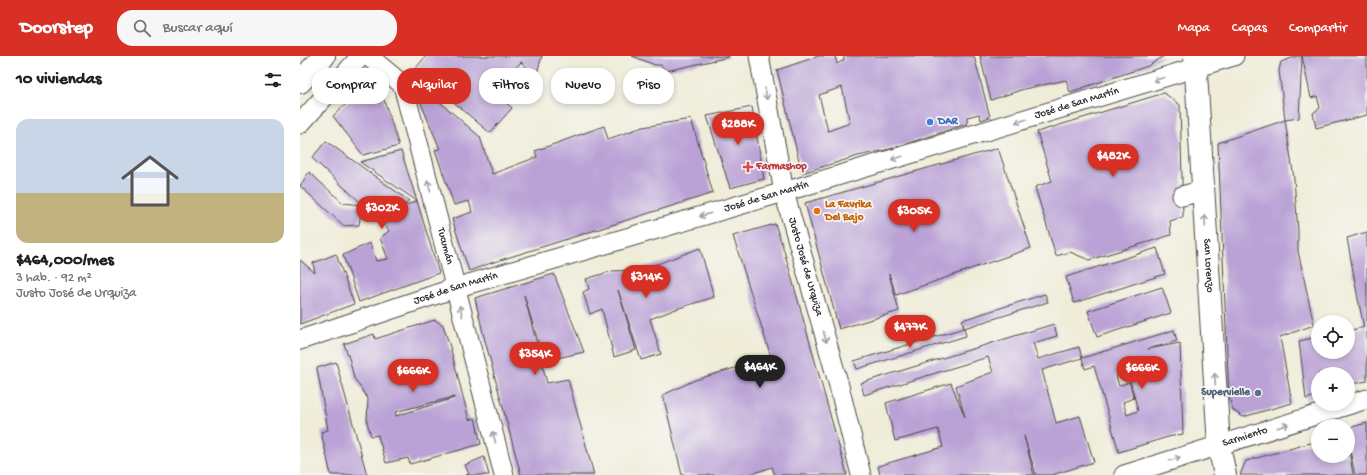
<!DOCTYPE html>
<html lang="es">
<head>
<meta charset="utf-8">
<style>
	body { margin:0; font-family:"Gochi Hand",sans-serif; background:#f6f6f6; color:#202124; height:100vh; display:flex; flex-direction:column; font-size:15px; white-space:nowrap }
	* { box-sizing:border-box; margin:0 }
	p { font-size:13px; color:#757577 }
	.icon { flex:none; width:22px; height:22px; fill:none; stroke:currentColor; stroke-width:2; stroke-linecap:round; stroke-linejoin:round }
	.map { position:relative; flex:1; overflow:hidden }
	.details { display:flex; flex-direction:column; background:#fff; width:300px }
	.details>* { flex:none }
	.banner { position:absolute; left:12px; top:12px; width:380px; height:36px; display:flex; gap:8px }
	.fabs { position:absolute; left:1011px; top:259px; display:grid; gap:8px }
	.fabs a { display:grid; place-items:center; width:44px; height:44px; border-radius:50%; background:#fff; box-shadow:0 2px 6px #0003; font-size:20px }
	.price { position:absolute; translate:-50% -34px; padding:0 9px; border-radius:14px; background:#d93025; color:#fff; font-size:13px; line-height:26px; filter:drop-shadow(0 1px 2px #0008) }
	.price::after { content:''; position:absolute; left:50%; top:24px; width:12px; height:9px; margin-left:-6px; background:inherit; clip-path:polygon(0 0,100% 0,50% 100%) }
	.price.selected { background:#222; color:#fff }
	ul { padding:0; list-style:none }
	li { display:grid; align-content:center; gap:8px; height:212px; padding:0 16px }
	li span { display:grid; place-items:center; height:124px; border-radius:12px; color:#555 }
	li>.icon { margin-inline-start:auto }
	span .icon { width:72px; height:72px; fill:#fffc; stroke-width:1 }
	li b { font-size:17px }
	h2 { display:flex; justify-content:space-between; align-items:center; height:48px; padding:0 16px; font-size:17px }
	.chip { padding:0 14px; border-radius:16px; background:#fff; box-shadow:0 2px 6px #0003; font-size:14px; line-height:36px }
	.chip.selected { background:#d93025; color:#fff }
	header { display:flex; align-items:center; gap:24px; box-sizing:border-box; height:56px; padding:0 20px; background:#d93025; color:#fff }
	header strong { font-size:19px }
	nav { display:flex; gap:22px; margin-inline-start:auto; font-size:14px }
	.search { width:280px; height:36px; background:#f6f6f6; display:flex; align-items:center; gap:10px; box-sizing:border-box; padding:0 14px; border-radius:16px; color:#757577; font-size:15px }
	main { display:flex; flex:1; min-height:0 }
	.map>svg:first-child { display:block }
	.building { fill:#baa2d6; fill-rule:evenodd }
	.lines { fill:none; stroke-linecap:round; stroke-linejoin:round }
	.minor-casing { stroke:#484845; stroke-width:21 }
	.major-casing { stroke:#484845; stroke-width:24 }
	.minor { stroke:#fff; stroke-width:19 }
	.major { stroke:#fff; stroke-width:22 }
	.oneway { stroke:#a0a0a0 }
	.shop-dot { fill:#3f7fe0; stroke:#f6f6f2; stroke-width:1.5 }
	.health-dot { fill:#e0444e; stroke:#f6f6f2; stroke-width:1.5 }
	.food-dot { fill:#e8710a; stroke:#f6f6f2; stroke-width:1.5 }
	.service-dot { fill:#5c6f8a; stroke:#f6f6f2; stroke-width:1.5 }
	.labels { text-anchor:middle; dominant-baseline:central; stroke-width:3.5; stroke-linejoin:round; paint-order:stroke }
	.street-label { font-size:11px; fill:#2b2b2b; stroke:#f6f6f2 }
	.shop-label { font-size:11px; font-weight:bold; fill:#366cbe; stroke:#f6f6f2; text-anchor:start }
	.health-label { font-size:11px; font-weight:bold; fill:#be3a42; stroke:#f6f6f2; text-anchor:start }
	.food-label { font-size:11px; font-weight:bold; fill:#c56008; stroke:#f6f6f2; text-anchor:start }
	.service-label { font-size:11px; font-weight:bold; fill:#4e5e75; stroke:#f6f6f2; text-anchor:end }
</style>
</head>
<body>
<header>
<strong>Doorstep</strong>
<div class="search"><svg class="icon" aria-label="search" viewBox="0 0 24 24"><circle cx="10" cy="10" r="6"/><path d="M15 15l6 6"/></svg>Buscar aquí</div>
<nav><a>Mapa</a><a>Capas</a><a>Compartir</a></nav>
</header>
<main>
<section class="details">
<h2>10 viviendas<svg class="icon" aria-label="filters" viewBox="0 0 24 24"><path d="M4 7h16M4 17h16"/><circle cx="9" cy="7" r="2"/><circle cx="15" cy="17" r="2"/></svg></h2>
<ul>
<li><span style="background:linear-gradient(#c9d6e8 60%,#c2b280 0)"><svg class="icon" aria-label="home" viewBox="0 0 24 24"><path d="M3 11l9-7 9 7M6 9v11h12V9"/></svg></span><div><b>$464,000/mes</b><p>3 hab. · 92 m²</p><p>Justo José de Urquiza</p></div></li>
</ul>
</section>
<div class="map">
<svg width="1067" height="419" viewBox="0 0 1067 419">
	<rect width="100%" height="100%" fill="#f6f6f2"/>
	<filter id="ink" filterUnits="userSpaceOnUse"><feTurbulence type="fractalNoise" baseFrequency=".025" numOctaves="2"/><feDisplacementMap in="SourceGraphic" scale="8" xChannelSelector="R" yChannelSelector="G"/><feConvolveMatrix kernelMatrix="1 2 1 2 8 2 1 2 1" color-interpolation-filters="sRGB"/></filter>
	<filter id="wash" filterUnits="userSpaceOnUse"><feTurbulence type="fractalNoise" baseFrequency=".012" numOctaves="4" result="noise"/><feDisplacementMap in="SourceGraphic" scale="16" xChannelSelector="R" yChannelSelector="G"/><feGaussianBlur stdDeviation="0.9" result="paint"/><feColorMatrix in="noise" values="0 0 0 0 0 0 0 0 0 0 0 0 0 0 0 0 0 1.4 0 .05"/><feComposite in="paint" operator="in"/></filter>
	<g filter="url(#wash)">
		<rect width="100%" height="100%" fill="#efecd8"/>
		<g id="blocks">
			<!-- building -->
			<g class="building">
				<path d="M126,0H242L236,20L221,6L205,24L196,38L212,52L190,77L115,13Z"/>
				<path d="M332,0H429V1L366,15L361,9H355Z"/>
				<path d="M519,0H535L537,8L544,4V0H674L690,61L681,64L679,58L667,61V68L590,93L558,100L502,117L477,14ZM542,31L550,67L528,75L519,39Z"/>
				<path d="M680,0H864L848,10L770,36L766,24L724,33L691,44Z"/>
				<path d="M997,0H1002L999,62L985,64L994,123L998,175V195L1014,269L980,281L992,347L943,361L933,354L929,341L918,87L985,64L979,14L981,6Z"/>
				<path d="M1002,0H1067V59L1016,72L1013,57L1020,52L1017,40L1011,42Z"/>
				<path d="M73,23L84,44L99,90L63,99L33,60Z"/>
				<path d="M115,33L141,47L180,81L192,118L237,101L235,95L304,70L308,83L343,71L391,63L413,137L191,207L169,215L152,163L172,156L169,145L154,149L135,94L140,93Z"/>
				<path d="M864,37L880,49L883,161L870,165L871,179L789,204L770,196L756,200L735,131L752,125L737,76Z"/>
				<path d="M452,51L464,123L430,132L407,60Z"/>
				<path d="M26,85L109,145L102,151L117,145L139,217L59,246L43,199L70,187L76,205L88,203L80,182L89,175L84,168L12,102Z"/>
				<path d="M698,92L731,192L596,239L589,218L599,255L539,273L505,147Z"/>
				<path d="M101,95L117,145L60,106Z"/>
				<path d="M9,116L43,147L62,149L59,169L44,170L0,130Z"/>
				<path d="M475,168L483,191L547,419H475L472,411L448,419H382L363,339L395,324L471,301L433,180Z"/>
				<path d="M1067,176V325L1048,329V318H1018V339L1006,343L999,285L1018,281V296H1048V275L1064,271L1058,243L1047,182Z"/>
				<path d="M400,192L414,241L376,253L350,263L361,298L341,304L318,234L336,294L314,301L302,253L290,258L283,236L289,233L286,223L312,215L334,214L360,207Z"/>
				<path d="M857,192L865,218L774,247L766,221Z"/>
				<path d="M36,198L54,248L0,268V204L15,217L13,207Z"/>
				<path d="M254,218L284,296L244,305L224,239L247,327L268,323L294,419H221L183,277L175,242Z"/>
				<path d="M862,231L871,257L797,281L788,255Z"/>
				<path d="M745,238L748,246L664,272L662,264Z"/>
				<path d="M135,264L143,269L151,294L169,364L175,362L181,388L110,408L108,402L86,407L78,379L71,380L67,366L68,343L54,322L50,305L44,288L74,278L75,283ZM154,341V342L96,360L95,356Z"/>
				<path d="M754,268L757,280L733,287L738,303L779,291L782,302L742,314L756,367L780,360L794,406L752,419H736L724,380L734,419H580L578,410L643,391L638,373L595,385L586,347L651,327L665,361L656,330L693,316L688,301L564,339L561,327Z"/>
				<path d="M664,272L666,280L557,313L554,305Z"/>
				<path d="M874,274L877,285L848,293L880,287L883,378L868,381L819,396L794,310L785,313L782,302ZM828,316L838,355L827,359L823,346L834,342L829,326L819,330L816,320Z"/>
				<path d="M36,306L67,419H31L21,376L28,374L17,312Z"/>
				<path d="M1067,367V419H1055L1048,385V372Z"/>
				<path d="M1018,385V400H1048L1049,393L1053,419H940L946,405Z"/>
				<path d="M184,401L189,419H166L169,418L165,409Z"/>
			</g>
		</g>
	</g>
	<g filter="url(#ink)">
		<use href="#blocks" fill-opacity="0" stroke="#484845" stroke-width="1"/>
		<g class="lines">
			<!-- minor casing -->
			<g class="minor-casing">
				<g id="minor">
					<path id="s1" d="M68,0L103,29L204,419"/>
					<path id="s2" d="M459,0L484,136L538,326L561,419"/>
					<path d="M0,68L61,0"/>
					<path d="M882,140L904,134"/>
					<path id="s3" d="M0,284L155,232L484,136L934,0"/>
					<path id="s4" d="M824,419L1067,343"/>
				</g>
			</g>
			<!-- major casing -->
			<g class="major-casing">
				<g id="major">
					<path id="s5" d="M895,0L919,390L925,419"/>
					<path d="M0,26L24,0"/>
				</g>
			</g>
			<!-- minor -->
			<use href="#minor" class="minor"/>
			<!-- major -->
			<use href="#major" class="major"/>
		</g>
		<!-- one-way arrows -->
		<defs><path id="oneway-shaft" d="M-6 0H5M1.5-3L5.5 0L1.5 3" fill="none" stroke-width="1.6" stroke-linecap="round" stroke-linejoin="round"/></defs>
		<g class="oneway">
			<use href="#oneway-shaft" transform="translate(859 23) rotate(163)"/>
			<use href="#oneway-shaft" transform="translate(466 38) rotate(80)"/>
			<use href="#oneway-shaft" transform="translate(721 65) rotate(163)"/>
			<use href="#oneway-shaft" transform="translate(597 102) rotate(163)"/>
			<use href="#oneway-shaft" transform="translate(129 130) rotate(-104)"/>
			<use href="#oneway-shaft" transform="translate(405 159) rotate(164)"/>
			<use href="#oneway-shaft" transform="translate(905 165) rotate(-93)"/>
			<use href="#oneway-shaft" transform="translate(161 255) rotate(-105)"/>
			<use href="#oneway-shaft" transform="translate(525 281) rotate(74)"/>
			<use href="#oneway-shaft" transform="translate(915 323) rotate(-93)"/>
			<use href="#oneway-shaft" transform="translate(983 370) rotate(-17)"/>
			<use href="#oneway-shaft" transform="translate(194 381) rotate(-105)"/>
			<use href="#oneway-shaft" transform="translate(875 403) rotate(-17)"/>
		</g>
	</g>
	<!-- markers -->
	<circle class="shop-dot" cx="630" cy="66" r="4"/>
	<path class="health-dot" d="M446 105h4v4h4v4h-4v4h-4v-4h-4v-4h4z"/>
	<circle class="food-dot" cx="517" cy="155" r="4"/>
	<circle class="service-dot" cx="958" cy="337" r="4"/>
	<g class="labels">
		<!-- street labels -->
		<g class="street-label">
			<text stroke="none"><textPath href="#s3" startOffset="812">José de San Martín</textPath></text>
			<text stroke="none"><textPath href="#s3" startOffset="488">José de San Martín</textPath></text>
			<text stroke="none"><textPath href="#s1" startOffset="212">Tucumán</textPath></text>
			<text stroke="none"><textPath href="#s5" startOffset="210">San Lorenzo</textPath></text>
			<text stroke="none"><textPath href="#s2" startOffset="216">Justo José de Urquiza</textPath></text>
			<text stroke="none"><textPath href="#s3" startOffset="164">José de San Martín</textPath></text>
			<text stroke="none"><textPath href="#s4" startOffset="127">Sarmiento</textPath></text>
		</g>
		<!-- shop labels -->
		<g class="shop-label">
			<text x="638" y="66">DAR</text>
		</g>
		<!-- health labels -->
		<g class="health-label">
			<text x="456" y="111">Farmashop</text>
		</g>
		<!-- food labels -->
		<g class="food-label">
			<text x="525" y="149">La Favrika<tspan x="525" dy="13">Del Bajo</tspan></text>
		</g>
		<!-- service labels -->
		<g class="service-label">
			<text x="950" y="337">Supervielle</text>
		</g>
	</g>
</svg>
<div class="fabs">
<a><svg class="icon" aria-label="locate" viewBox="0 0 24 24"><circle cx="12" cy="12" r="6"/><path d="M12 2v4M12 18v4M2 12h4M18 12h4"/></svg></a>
<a>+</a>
<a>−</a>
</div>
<b class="price" style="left:438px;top:90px">$288K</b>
<b class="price" style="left:813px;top:122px">$482K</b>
<b class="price" style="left:82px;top:174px">$302K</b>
<b class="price" style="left:614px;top:177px">$305K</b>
<b class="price" style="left:346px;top:243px">$314K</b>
<b class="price" style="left:610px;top:293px">$477K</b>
<b class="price" style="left:235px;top:320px">$354K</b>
<b class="price selected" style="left:460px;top:333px">$464K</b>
<b class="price" style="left:842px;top:334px">$666K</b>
<b class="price" style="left:113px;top:337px">$666K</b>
<div class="banner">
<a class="chip">Comprar</a>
<a class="chip selected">Alquilar</a>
<a class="chip">Filtros</a>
<a class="chip">Nuevo</a>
<a class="chip">Piso</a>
</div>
</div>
</main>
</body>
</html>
